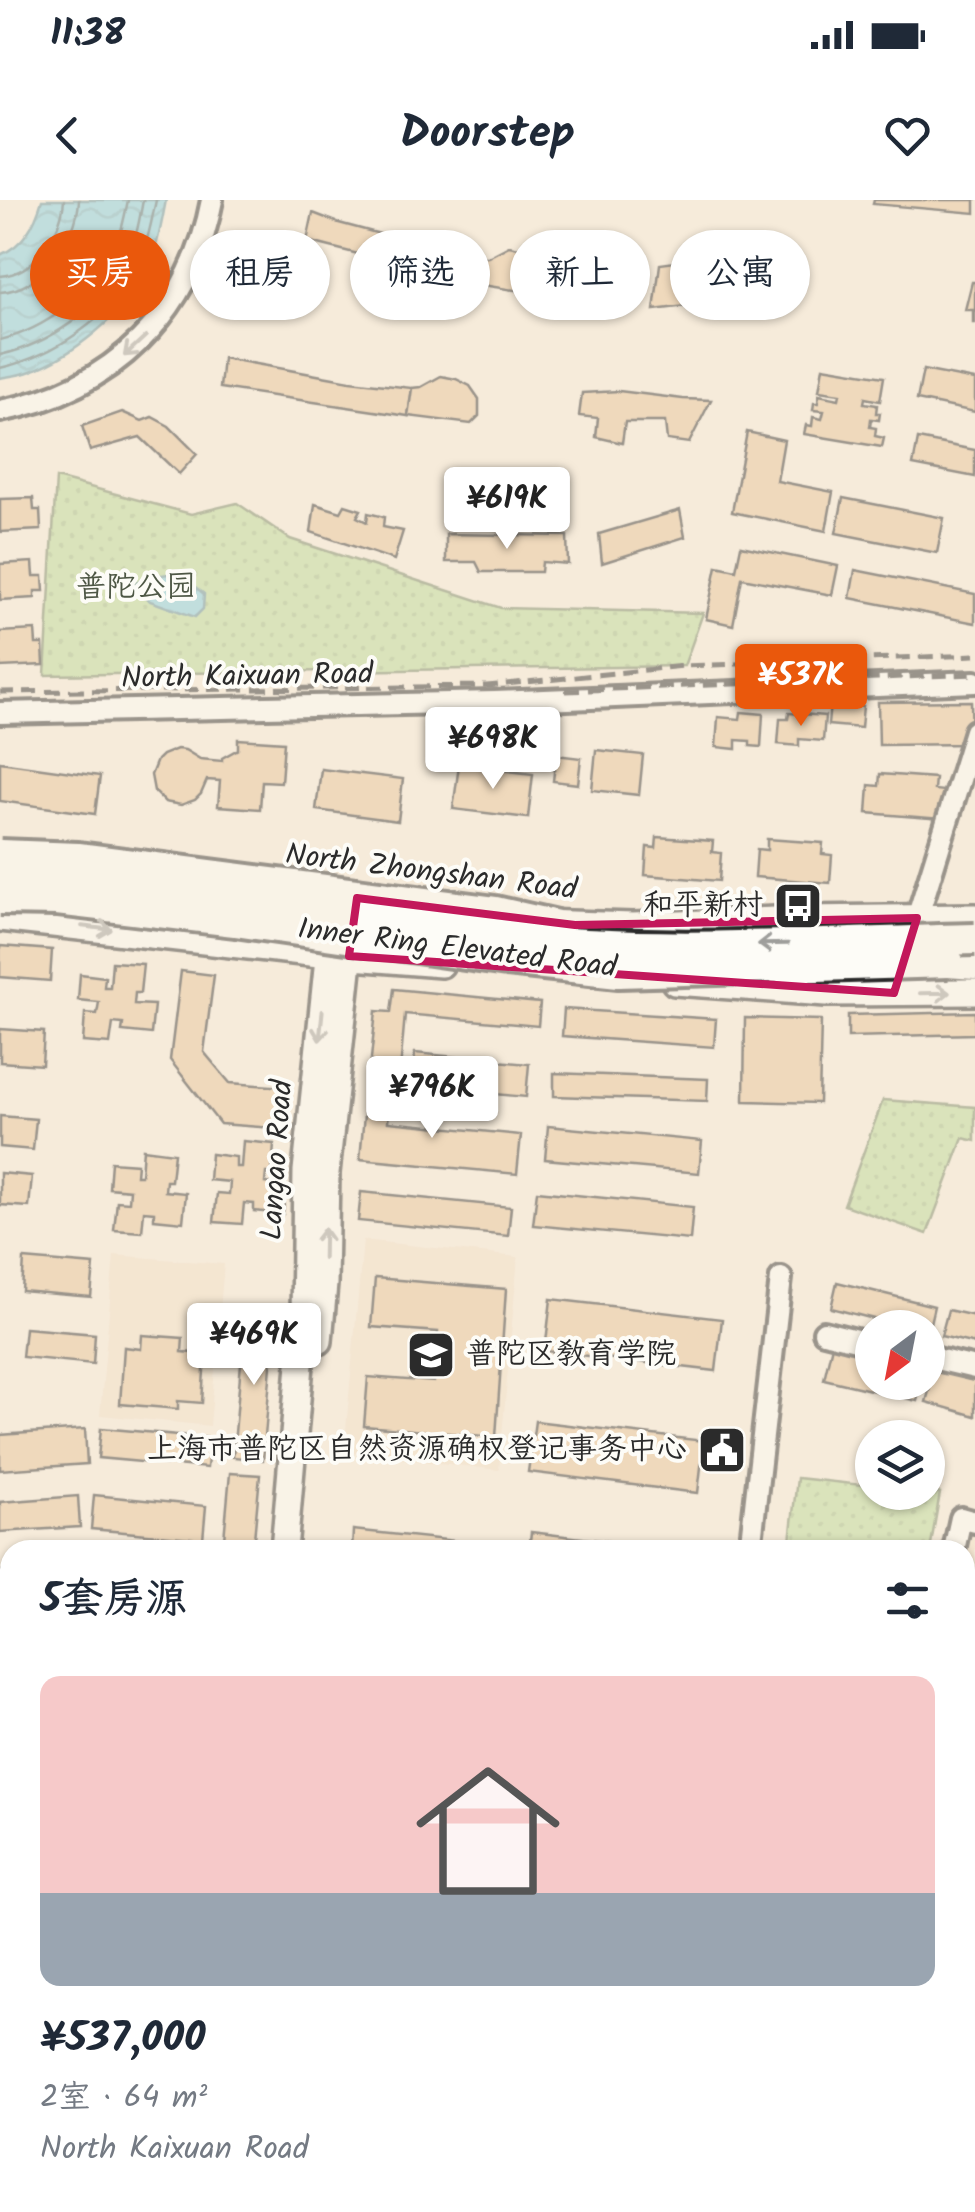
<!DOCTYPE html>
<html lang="zh">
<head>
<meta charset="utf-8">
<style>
	body { margin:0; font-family:Kalam,"LXGW WenKai TC",sans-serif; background:#f6f6f7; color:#1f2937; height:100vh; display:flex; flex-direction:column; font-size:38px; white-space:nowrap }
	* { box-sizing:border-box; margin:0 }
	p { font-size:32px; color:#747a83 }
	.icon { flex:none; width:55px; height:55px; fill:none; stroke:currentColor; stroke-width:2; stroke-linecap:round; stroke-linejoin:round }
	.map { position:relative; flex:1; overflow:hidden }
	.sheet { position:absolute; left:0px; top:1340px; width:975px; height:672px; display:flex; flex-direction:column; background:#fff; border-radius:30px 30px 0 0; box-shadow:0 2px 8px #0004 }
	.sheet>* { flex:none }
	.top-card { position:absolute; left:30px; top:30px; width:915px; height:90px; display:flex; gap:20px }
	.needle { width:65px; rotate:212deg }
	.fabs { position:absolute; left:855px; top:1110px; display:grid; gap:20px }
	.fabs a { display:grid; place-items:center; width:90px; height:90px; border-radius:50%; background:#fff; box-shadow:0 2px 8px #0004; font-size:50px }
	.price { position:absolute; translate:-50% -85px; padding:0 22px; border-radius:10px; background:#fff; color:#222; font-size:32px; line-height:65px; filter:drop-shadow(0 2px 5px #0008) }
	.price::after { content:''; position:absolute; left:50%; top:60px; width:30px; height:22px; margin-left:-15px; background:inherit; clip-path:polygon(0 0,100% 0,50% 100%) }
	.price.current { background:#ea580c; color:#fff }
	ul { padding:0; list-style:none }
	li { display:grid; align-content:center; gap:20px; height:530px; padding:0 40px }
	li+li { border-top:2px solid #e0e1e3 }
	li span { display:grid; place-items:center; height:310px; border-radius:20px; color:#555 }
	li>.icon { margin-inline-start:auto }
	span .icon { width:180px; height:180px; fill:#fffc; stroke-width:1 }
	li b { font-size:42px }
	h2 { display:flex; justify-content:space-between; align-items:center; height:120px; padding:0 40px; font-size:42px }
	.tag { padding:0 35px; border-radius:45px; background:#fff; box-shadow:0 2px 8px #0004; font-size:35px; line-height:90px }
	.tag.current { background:#ea580c; color:#fff }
	.status { display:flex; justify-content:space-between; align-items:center; height:70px; padding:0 50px; background:#fff; direction:ltr }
	.status svg { height:28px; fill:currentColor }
	header { display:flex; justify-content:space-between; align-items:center; height:130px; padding:0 40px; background:#fff; font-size:45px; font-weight:800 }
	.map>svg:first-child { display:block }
	.built { fill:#f1dfc6 }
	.park { fill:url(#park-dots); stroke:#728260; stroke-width:2.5 }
	.water { fill:url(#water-waves); stroke:#5f8d98; stroke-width:2.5 }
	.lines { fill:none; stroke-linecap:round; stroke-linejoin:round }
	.shore { stroke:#4d6c73; stroke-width:2.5 }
	.building { fill:#e6c398; stroke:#2b2b2b; stroke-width:2.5 }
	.minor-casing { stroke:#2b2b2b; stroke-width:28 }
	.major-casing { stroke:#2b2b2b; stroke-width:32 }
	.highway-casing { stroke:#2b2b2b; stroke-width:38 }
	.minor { stroke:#fdfcf7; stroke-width:20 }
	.major { stroke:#fdfcf7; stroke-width:25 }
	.highway { stroke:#fdfcf7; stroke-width:30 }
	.rail { stroke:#2b2b2b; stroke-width:5; stroke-dasharray:15 8; stroke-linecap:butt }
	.highway-bridge-casing { stroke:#2b2b2b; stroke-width:38; stroke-linecap:butt }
	.highway-bridge { stroke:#fdfcf7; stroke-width:30 }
	.oneway { stroke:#9e9e9b }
	.marked { fill:none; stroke:#c2185b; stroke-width:8; stroke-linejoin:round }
	.labels { text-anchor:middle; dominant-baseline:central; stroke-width:8; stroke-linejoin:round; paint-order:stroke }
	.park-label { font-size:30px; fill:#4e5745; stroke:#fdfcf7 }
	.street-label { font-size:30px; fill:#2b2b2b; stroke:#fdfcf7 }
	.poi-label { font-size:30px; fill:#2b2b2b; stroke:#fdfcf7; text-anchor:end }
</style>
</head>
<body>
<div class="status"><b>11:38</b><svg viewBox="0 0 49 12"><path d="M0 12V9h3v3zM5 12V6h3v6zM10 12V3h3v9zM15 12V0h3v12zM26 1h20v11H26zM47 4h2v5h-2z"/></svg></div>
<header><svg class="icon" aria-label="back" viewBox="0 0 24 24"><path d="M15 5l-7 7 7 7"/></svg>Doorstep<svg class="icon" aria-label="heart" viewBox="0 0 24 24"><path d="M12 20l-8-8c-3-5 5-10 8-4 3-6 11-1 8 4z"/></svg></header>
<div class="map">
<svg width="975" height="2012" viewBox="0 0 975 2012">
	<defs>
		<pattern id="park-dots" width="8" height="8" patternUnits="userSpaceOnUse" patternTransform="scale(2.5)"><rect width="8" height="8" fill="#b8da94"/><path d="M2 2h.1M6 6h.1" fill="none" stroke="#9ebb80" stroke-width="1.8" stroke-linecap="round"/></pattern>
		<pattern id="water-waves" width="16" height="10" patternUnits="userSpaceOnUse" patternTransform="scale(2.5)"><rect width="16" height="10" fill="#81cee0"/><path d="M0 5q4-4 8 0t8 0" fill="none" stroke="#70b1c0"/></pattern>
	</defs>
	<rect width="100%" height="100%" fill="#f6ebda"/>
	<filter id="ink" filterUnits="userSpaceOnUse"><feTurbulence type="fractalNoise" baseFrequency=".01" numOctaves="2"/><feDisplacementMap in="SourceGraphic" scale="20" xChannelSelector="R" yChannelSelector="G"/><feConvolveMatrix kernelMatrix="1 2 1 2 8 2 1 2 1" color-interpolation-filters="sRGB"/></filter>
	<g filter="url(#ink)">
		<!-- built -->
		<g class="built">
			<path d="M363,1040L518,1057L499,1270L344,1252Z"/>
			<path d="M114,1055L224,1064L210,1226L100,1215Z"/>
			<path d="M972,1331L975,1332V1515L965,1514V1366Z"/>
			<path d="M354,2003L525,2002V2012H354Z"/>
		</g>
		<!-- park -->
		<g class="park">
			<path d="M56,278L191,314L237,303L290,339L501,408L703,413L684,466L45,475Z"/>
			<path d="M883,900L975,907V941L963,938L927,1034L844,1005Z"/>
			<path d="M797,1278L872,1286V1292L940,1293L930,1350H789Z"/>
		</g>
		<!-- water -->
		<g class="water">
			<path d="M42,0H166C161,26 157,52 144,76C123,115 72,156 31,171C21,175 10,176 0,178V55C24,45 35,24 42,0Z"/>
			<path d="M168,374L187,380L204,394L203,409L195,417L150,401L134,384L143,378Z"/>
		</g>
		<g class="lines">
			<!-- shore -->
			<g class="shore">
				<path d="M0,76C35,74 62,32 64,0"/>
				<path d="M0,92C43,90 77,40 79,0"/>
				<path d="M0,140C43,130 93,94 113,54C121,37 124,19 128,0"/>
				<path d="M0,155C49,144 97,111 123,67C135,46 139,23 143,0"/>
				<path d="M0,168C53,156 112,118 136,68C147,46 151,24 156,0"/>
			</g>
		</g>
		<!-- building -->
		<g class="building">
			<path d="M874,0H975V13L873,4Z"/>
			<path d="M313,13L339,23L425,46L479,57L476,84L307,41Z"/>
			<path d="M509,46L524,49L538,56L546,69L547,85L539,94L476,84L479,57H488Z"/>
			<path d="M748,52L765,96L654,110L660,64Z"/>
			<path d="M972,82H975V123H973V110H965Z"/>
			<path d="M223,158L350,181L412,188L408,216L220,188Z"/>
			<path d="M823,167L884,177L880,201L865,198L864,203L877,205L876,213H880L879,220L871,219L870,227L876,228L875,236L884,238L882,247L804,234L806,225L812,226L813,217L822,219L824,211L813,210L814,203H818L819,195L839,199L840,194L819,191Z"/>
			<path d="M923,170L975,180V212L917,200Z"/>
			<path d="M441,176L456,179L470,186L479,199V216L471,224L408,216L412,188L421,187Z"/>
			<path d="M619,191L683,199L711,200L689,243L667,240L665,222H625L622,243L596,237L598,218L579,216L582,193Z"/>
			<path d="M122,212L142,221L152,217L169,226L197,254L179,274L140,237L90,251L82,226Z"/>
			<path d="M747,232L784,240L777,281L833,292L826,331L732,312Z"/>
			<path d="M918,239L975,250V277L913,265Z"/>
			<path d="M33,298L34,310H40L41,330L0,332V299Z"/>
			<path d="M843,298L944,318L937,353L836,333Z"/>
			<path d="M315,304L341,312L345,305L361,310L357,317L367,322L368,313L384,317L383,327L403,331L394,360L311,332Z"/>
			<path d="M680,310L685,337L602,363L599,334Z"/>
			<path d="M446,334L567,336L568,364L542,362L541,372H481L476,362H446Z"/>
			<path d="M741,346L838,366L832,395L742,378L733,425L706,419L717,366L736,370Z"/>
			<path d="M33,362L34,376H43L44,391H35V398L0,400V364Z"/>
			<path d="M855,370L975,394V423L850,398Z"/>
			<path d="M35,430L36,444H43L44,465L0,467V432Z"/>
			<path d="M971,501L972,544L879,545L878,502Z"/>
			<path d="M830,503L863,506L861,528L828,525Z"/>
			<path d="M741,512L763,514L761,547L750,546V541L736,540V549L716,547L718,517L740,519Z"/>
			<path d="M789,513L825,516L823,541L799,539V546L778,544L780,519H788Z"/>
			<path d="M238,539L284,542L281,582L262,581L260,609L218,606L220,581L207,580L201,594L195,600L181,605L165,602L154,591L151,575L157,560L162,555L177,549L185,550L200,559L222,561V558L238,549Z"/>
			<path d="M596,550L643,555L639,595L592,590Z"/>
			<path d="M556,555L581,558L578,584L553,581Z"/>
			<path d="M0,562L100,576L95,614L0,601Z"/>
			<path d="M459,565L533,574L528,618L453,609Z"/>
			<path d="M321,569L403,579L398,621L316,610Z"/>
			<path d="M880,574L935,578L934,590L944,591L942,619L867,613L869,585L879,586Z"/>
			<path d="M657,637L713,641L712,652L721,653L719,681L645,675L647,647L656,648Z"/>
			<path d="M767,639L823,643L822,654L832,655L830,683L755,677L757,649L767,650Z"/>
			<path d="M0,746L52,750L50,781L0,777Z"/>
			<path d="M112,762L143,764L140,793H135L134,804L154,805L151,834L122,831L123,824L113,823L110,844L83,842L85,813L97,814L99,802L78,800L80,774L105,777L104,787H110Z"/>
			<path d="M181,771L214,775L204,852L230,883L285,887V895L290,896L287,929L220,924L170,860Z"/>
			<path d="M394,789L540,803L538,826L405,814L400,871L370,868L376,811L391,812Z"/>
			<path d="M564,809L716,819L714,847L562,836Z"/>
			<path d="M975,812V834L848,837V815Z"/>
			<path d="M745,818L821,820L819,903L744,901Z"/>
			<path d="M0,829L44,832L42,865L0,862Z"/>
			<path d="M415,853L529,864L526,897L412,886Z"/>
			<path d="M554,873L708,879L707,901L554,896Z"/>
			<path d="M367,882L392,884L388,922L521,935L517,974L360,959Z"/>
			<path d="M0,916L36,919L33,950L0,947Z"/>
			<path d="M548,926L702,941L699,973L545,959Z"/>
			<path d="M243,941L274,944L272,973H266L265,983L286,985L283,1014L254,1011V1004L244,1003L242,1024L214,1022L217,993L229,994L230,982L209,980L211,954L236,957V967H241Z"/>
			<path d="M143,949L174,953L171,981H166L165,991L186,993L183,1022L154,1019V1012L144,1011L142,1032L114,1030L117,1001L129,1002L130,990L109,988L111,962L137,964L136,975H141Z"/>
			<path d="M0,973L32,976L29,1007L0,1005Z"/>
			<path d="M537,991L693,1007L690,1040L533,1025Z"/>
			<path d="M361,992L511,1007L508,1036L358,1021Z"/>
			<path d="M24,1059L94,1065L91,1097L22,1091Z"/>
			<path d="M375,1078L506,1089L496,1237L364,1226L368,1177L434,1182L438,1132L371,1127Z"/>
			<path d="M837,1082L934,1106L928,1132V1128H909L831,1108Z"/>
			<path d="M551,1099L722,1119L716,1171L545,1151Z"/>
			<path d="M948,1110L975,1116V1144L941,1136Z"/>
			<path d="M245,1116L275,1119L263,1260L233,1257Z"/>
			<path d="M25,1128L95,1134L93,1164L22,1157Z"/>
			<path d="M142,1135L183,1138L182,1152L205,1154L202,1203L178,1201V1209L120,1204L124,1147L141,1149Z"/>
			<path d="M832,1145L872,1154V1182H922L917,1201L824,1179Z"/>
			<path d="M935,1170L975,1181V1216L926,1202Z"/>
			<path d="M535,1221L704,1241L698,1293L528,1272Z"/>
			<path d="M101,1228L210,1238L207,1268L98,1258Z"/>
			<path d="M85,1229L87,1264L0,1270V1235Z"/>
			<path d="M230,1273L260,1275L253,1350H223Z"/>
			<path d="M94,1295L206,1306L203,1339L91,1329Z"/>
			<path d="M78,1296L80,1327L0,1332V1302Z"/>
			<path d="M353,1330L466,1342L465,1350H352Z"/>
			<path d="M531,1332L684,1350H529Z"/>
			<path d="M10,1370V1399H0V1371Z"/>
			<path d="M10,1437V1467L0,1468V1438Z"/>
			<path d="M965,1445L975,1446V1479L965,1478Z"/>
			<path d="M0,1519H10V1585L0,1586Z"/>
			<path d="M965,1536L975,1538V1567L965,1566Z"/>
			<path d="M965,1596L975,1598V1627L965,1626Z"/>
			<path d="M10,1621V1646L0,1647V1622Z"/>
			<path d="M965,1664L975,1665V1699L965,1697Z"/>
			<path d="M0,1686H10V1716L0,1717Z"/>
			<path d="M965,1748L975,1750V1794L965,1792Z"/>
			<rect x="0" y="1753" width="10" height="26"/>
			<rect x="0" y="1821" width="10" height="39"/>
			<path d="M965,1856H975V1887L965,1886Z"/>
			<path d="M0,1925L10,1926V1952L0,1951Z"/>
			<path d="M965,1963L975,1964L973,2000L965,1999Z"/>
			<path d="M0,1996L10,1997V2002H13L12,2012H0Z"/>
			<path d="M74,2002H80L152,2012H32L33,2004L73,2009Z"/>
			<path d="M273,2002H351L350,2012H273Z"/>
			<path d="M891,2002H934L933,2012H891Z"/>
		</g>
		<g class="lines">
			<!-- minor casing -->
			<g class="minor-casing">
				<g id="minor">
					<path d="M0,211C112,190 191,113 212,0"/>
					<path d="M0,513L495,502L975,482"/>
					<path d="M894,793L975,531"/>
					<path d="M824,1132L872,1144"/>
					<path d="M928,1157L975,1168"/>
					<path d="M750,1350L781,1078"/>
					<path d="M954,1350L961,1318L975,1322"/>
					<path d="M0,1489L10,1488"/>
					<path d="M965,1643L975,1645"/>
				</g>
			</g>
			<!-- major casing -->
			<g class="major-casing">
				<g id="major">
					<path d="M0,718L328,755L441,764"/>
					<path d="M540,723L633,726L800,719L975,717"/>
					<path d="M675,782L826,793L975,792"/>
					<path d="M319,1141L324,1084L326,973L351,742"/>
					<path d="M284,1350L304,1119L306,971L330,739"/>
					<path d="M241,2012L242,2002"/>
				</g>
			</g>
			<!-- highway casing -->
			<g class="highway-casing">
				<path id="highway" d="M948,762L975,764"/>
			</g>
			<!-- minor -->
			<use href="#minor" class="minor"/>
			<!-- major -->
			<use href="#major" class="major"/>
			<!-- highway -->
			<use href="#highway" class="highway"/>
			<!-- rail -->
			<g class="rail">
				<path d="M565,491L975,474"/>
				<path d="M0,492L487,486L684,466L975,455"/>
			</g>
			<!-- highway-bridge casing -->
			<g class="highway-bridge-casing">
				<g id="highway-bridge">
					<path d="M0,655L78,658L495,712L557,726"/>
					<path d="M0,677C167,680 332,718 497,737C656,755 816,743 975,739"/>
					<path d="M0,699L57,700L235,721L507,760L619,772L948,762"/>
				</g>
			</g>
			<!-- highway-bridge -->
			<use href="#highway-bridge" class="highway-bridge"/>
		</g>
		<!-- one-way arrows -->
		<defs><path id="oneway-shaft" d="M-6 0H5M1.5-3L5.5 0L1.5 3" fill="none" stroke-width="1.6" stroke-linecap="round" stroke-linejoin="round" transform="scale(2.5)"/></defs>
		<g class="oneway">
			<use href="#oneway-shaft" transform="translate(135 146) rotate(137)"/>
			<use href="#oneway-shaft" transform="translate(97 728) rotate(7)"/>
			<use href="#oneway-shaft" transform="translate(773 744) rotate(179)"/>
			<use href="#oneway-shaft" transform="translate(935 793) rotate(-1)"/>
			<use href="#oneway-shaft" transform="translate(321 826) rotate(96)"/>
			<use href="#oneway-shaft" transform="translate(324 1043) rotate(-89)"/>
		</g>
	</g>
	<!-- marked area -->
	<path d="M0 0H975V2012H0ZM357,698L575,725L917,718L894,793L349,756Z" fill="#f6ebda" fill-opacity=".55" fill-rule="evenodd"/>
	<path class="marked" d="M357,698L575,725L917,718L894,793L349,756Z"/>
	<!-- icons -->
	<defs>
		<g id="bus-square" transform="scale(2.5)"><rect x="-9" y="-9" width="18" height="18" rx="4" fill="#2b2b2b" stroke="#fdfcf7"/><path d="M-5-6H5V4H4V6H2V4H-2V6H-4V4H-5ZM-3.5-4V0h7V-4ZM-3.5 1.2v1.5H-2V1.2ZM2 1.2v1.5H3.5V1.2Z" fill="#fff"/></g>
		<g id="school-square" transform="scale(2.5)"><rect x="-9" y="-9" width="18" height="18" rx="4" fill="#2b2b2b" stroke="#fdfcf7"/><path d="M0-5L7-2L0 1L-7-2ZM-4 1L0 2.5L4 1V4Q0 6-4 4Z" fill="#fff"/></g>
		<g id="civic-square" transform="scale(2.5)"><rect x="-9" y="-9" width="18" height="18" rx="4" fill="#2b2b2b" stroke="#fdfcf7"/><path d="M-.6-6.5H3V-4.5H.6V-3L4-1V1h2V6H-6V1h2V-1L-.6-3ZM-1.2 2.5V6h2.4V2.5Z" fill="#fff"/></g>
	</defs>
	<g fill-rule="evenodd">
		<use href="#bus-square" x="798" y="706"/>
		<use href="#school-square" x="431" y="1155"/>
		<use href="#civic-square" x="722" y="1250"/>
	</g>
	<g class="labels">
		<!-- park labels -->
		<g class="park-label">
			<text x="136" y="388">普陀公园</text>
		</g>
		<!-- street labels -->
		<g class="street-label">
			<text transform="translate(247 477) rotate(-1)">North Kaixuan Road</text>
			<text transform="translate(431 673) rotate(7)">North Zhongshan Road</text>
			<text transform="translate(457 749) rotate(7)">Inner Ring Elevated Road</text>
			<text transform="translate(278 960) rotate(-86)">Langao Road</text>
		</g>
		<!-- poi labels -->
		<g class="poi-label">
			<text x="763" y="706">和平新村</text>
			<text x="466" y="1155" text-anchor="start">普陀区教育学院</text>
			<text x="687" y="1250">上海市普陀区自然资源确权登记事务中心</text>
		</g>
	</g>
</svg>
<div class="fabs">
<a><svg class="needle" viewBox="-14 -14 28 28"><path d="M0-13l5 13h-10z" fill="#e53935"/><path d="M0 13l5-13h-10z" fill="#747a83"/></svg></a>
<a><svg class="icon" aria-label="layers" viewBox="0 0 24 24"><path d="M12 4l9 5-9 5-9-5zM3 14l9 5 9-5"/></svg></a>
</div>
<b class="price" style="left:507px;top:352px">¥619K</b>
<b class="price current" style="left:801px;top:529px">¥537K</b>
<b class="price" style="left:493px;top:592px">¥698K</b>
<b class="price" style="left:432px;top:941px">¥796K</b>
<b class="price" style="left:254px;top:1188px">¥469K</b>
<div class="top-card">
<a class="tag current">买房</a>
<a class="tag">租房</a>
<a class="tag">筛选</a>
<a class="tag">新上</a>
<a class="tag">公寓</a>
</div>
<section class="sheet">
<h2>5套房源<svg class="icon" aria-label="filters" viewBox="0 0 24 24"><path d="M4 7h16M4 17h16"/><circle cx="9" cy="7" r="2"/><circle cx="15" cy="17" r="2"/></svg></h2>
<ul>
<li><span style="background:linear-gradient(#f6c9c9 70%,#9aa5b1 0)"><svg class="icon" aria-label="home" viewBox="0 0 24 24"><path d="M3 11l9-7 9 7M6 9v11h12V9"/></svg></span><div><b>¥537,000</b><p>2室 · 64 m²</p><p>North Kaixuan Road</p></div></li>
</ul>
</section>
</div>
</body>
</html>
